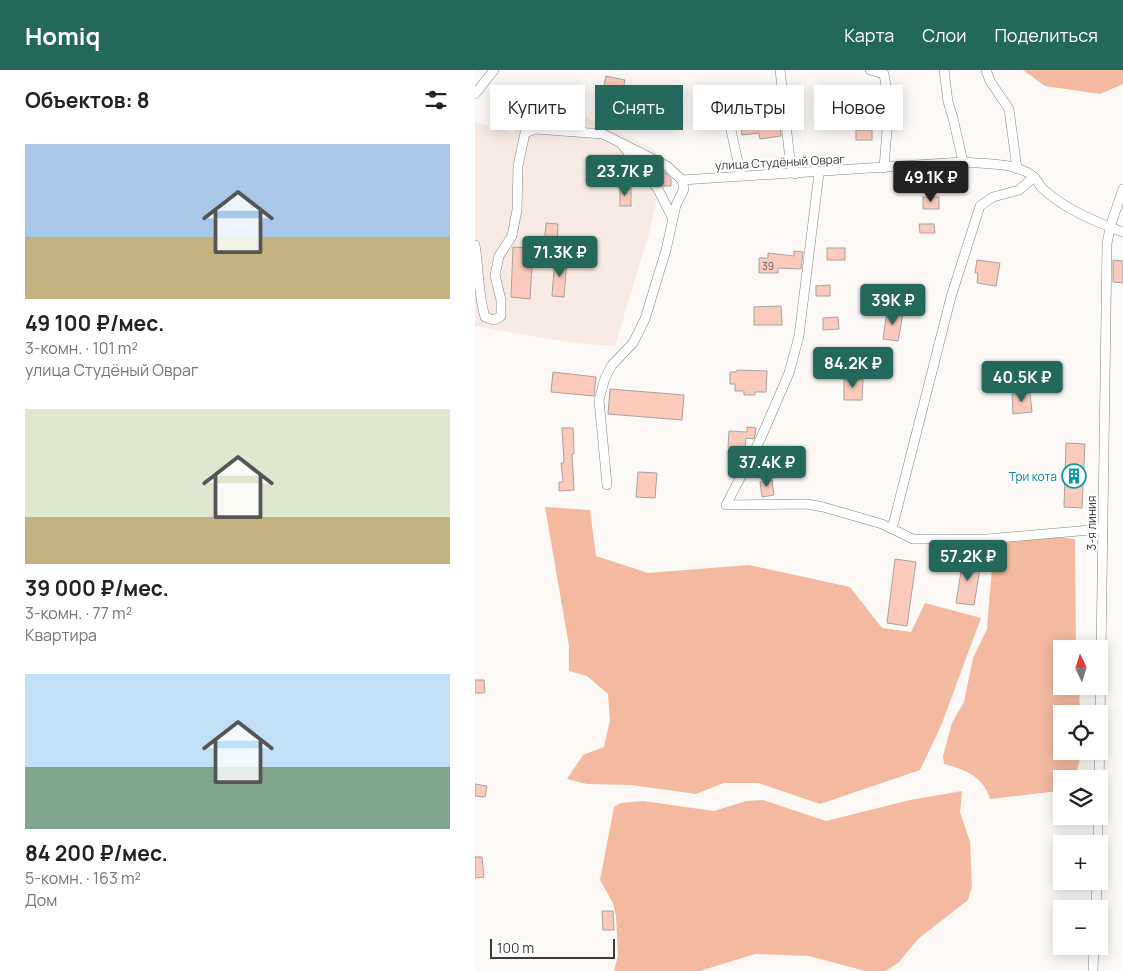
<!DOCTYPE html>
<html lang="ru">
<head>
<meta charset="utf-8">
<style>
	body { margin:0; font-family:Manrope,sans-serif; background:#f6f6f6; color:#222; height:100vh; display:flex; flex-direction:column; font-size:19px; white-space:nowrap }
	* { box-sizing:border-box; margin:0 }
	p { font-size:16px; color:#767676 }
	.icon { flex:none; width:28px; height:28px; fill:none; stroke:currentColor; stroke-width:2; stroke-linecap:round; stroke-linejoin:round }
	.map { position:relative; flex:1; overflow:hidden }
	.side { display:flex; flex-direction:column; background:#fff; width:475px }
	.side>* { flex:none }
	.hud { position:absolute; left:15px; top:15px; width:475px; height:45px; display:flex; gap:10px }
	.needle { width:32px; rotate:356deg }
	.fabs { position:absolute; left:578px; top:570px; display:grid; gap:10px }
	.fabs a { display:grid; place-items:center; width:55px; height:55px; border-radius:0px; background:#fff; box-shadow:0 2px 12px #0003; font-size:25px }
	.scale { position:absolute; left:15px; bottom:12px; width:125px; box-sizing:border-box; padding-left:5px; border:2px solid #3c3a39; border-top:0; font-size:14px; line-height:18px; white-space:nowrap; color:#3c3a39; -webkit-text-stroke:4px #fff; paint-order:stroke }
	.price { position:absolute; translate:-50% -42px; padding:0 11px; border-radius:5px; background:#23685b; color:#fff; font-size:16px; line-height:32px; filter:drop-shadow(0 1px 2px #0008) }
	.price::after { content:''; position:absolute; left:50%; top:30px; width:15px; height:11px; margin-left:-8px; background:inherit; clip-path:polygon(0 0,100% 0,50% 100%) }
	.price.active { background:#222; color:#fff }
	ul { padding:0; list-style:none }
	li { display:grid; align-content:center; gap:10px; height:265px; padding:0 25px }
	li span { display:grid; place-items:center; height:155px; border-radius:0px; color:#555 }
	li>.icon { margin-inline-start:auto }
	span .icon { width:90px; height:90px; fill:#fffc; stroke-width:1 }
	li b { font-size:21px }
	h2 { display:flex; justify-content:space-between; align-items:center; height:60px; padding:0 25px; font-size:21px }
	.tag { padding:0 18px; border-radius:0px; background:#fff; box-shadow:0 2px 12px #0003; font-size:18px; line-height:45px }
	.tag.active { background:#23685b; color:#fff }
	header { display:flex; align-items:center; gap:30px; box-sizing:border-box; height:70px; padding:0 25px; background:#23685b; color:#fff }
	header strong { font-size:24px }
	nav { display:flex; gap:28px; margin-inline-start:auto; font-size:18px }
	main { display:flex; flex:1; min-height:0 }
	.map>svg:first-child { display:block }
	.built { fill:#f7eae4 }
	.forest { fill:#f4ba9f }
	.building { fill:#fccabb; stroke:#a7a3a1 }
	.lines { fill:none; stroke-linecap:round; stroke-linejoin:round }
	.minor-casing { stroke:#898583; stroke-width:10 }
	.minor { stroke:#fff; stroke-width:9 }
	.labels { text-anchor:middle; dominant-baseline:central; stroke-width:4.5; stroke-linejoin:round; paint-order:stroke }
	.number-label { font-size:10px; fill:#6c5e5a }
	.street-label { font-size:12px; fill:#3c3a39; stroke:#fff }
	.culture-label { font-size:12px; fill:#0d838f; stroke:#fff; text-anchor:end }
</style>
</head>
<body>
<header>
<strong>Homiq</strong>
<nav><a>Карта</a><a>Слои</a><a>Поделиться</a></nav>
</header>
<main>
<section class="side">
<h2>Объектов: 8<svg class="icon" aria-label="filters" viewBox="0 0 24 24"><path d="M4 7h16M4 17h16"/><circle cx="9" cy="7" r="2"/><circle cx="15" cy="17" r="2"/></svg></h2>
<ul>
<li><span style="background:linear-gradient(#a9c7e8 60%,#c2b280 0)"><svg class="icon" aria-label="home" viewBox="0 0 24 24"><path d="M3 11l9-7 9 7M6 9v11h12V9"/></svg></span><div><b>49 100 ₽/мес.</b><p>3-комн. · 101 m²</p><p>улица Студёный Овраг</p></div></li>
<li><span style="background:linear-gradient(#dfe7d0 70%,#c2b280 0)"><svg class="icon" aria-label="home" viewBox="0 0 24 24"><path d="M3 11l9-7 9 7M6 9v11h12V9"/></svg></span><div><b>39 000 ₽/мес.</b><p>3-комн. · 77 m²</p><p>Квартира</p></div></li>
<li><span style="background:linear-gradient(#bfe0f5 60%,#7fa58c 0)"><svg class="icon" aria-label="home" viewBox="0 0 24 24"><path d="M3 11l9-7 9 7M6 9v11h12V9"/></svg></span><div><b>84 200 ₽/мес.</b><p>5-комн. · 163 m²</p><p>Дом</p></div></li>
</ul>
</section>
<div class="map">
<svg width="648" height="901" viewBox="0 0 648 901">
	<rect width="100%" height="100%" fill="#fcf8f6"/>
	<!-- built -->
	<path class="built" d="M52,35H84L178,79L184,91L185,116L174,163L140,276L99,273L0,256V52L38,63Z"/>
	<!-- forest -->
	<g class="forest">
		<path d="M548,0H648V14L625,24L570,16Z"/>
		<path d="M70,437L115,440L121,486L173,503L274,495L375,517L407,558L436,562L450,533L506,548L466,656L445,700L345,734L283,713H249L221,724L156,715L112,714L92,709L108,685L129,677L135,650L133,624L112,606L94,601V576Z"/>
		<path d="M580,467L600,469L601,579H586V616H604L605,644H586V681H607L600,709H586V720L583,721L515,729C508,706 491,700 469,694L468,686L477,653L489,632L498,588L512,559L519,472Z"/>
		<path d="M487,721L485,742L495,772L497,816L493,830L443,869L424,892L411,901H390L334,886L280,884L225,901H139L143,885L141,846L138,833L125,810L139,737L146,733L168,731L239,741L271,731L288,730L351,751L435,730Z"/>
	</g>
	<!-- building -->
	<g class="building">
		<path d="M131,6L150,10L147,25L128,21Z"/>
		<path d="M205,26L206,46H190L189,27Z"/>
		<path d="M362,35L363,45L352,47L350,36Z"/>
		<path d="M327,42L328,56L318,57L316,43Z"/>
		<path d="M304,46L306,66L285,69L284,63L267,65L265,51L282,50V49Z"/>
		<rect x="381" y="60" width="16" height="10"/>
		<path d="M186,103H191L196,109V116H188L185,112Z"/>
		<rect x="145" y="118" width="11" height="18"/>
		<rect x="448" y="127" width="16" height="12"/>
		<path d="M71,153L83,154L82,178L69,177Z"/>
		<path d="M444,154H459L460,163H445Z"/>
		<path d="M38,177L58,178L55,229L36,227Z"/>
		<rect x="352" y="178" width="18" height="12"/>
		<path d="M319,181L328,182L326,199L303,198V203H284V188H293V183L319,186Z"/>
		<path d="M80,189H92L89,227L77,226Z"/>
		<path d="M502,190L525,193L521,216L502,213L503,203H500Z"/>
		<path d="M638,190L648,191V213L638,212Z"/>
		<path d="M355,215V226H341V216Z"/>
		<path d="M306,236L307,255H279V237Z"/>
		<path d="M412,241L428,244L423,271L408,269Z"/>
		<path d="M363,247L364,259L348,260V248Z"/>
		<path d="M262,300L292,301L291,322H280V325H269V321H260V314H255V302H261Z"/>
		<path d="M78,302L121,307L119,326L76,322Z"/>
		<path d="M369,309H388L387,330H369Z"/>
		<path d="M135,319L209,325L207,350L133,344Z"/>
		<path d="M555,323L557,342L538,344L537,324Z"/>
		<path d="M272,357L281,358L280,365L279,369L271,368L270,378L253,377L254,361L272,362Z"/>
		<path d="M87,358H98L99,384H97L99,420L84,421V412H88L86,393H89Z"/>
		<path d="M591,373L610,374L607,438L589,437Z"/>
		<path d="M163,402L182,403L180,428L161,427Z"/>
		<path d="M297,410L299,425L287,427L285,412Z"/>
		<path d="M420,489L441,492L432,556L412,553Z"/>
		<path d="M488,489L506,492L499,535L481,533Z"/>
		<path d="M0,610H9L10,623H0Z"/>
		<path d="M0,714L12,716L10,727L0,726Z"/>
		<path d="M0,787H7L9,807L0,808Z"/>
		<path d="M127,841H138L139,860H128Z"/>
	</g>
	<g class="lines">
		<!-- minor casing -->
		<g class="minor-casing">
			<g id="minor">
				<path d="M305,0L315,90L320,104"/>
				<path d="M395,0L409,4L414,34L409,98"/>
				<path d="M469,0L473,32L478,48L488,92"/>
				<path d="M511,0L515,11L534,39L542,99"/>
				<path d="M0,24L19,0"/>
				<path d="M234,25L243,51H254L266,106"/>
				<path d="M148,76L183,119L197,147"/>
				<path d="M344,103L324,266L314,303L285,370L251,435L332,434L348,437L407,454L438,469H512L627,459"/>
				<path d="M0,175C4,199 3,224 10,247L19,250L26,246V230L20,205L24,186L37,166L42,140L43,96L50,63L60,59L128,64L192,96L207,110L488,92C510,94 539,92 558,106C562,109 564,115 567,118C589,139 621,152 648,162"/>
				<path d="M132,415L124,330L130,308L137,295L158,273L170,249L191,180L201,135L209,119L207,110"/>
				<path d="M417,459L476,227L505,136L518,127L544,120L559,107"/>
				<path d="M624,719L632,174L635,157L648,119"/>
				<path d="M623,774V746"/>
				<path d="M621,839L622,811"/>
				<path d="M618,901L619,876"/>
			</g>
		</g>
		<!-- minor -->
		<use href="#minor" class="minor"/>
	</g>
	<!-- icons -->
	<defs>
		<g id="building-ring" transform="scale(1.25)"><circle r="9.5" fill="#fff" stroke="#0f9aa8" stroke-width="1.5"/><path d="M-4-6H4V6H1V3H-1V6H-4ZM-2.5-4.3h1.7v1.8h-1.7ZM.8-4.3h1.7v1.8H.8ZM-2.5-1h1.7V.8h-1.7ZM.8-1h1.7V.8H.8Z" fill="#0f9aa8"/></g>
	</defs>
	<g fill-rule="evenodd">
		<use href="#building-ring" x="599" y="406"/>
	</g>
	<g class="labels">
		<!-- number labels -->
		<g class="number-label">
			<text x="293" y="196">39</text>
		</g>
		<!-- street labels -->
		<g class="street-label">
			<text transform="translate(305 92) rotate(-3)">улица Студёный Овраг</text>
			<text transform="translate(616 453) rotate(-90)">3-я линия</text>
		</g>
		<!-- culture labels -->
		<g class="culture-label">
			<text x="582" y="406">Три кота</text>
		</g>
	</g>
</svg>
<div class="fabs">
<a><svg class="needle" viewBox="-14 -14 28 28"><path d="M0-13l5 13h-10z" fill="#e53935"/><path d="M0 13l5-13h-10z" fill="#767676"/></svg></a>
<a><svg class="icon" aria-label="locate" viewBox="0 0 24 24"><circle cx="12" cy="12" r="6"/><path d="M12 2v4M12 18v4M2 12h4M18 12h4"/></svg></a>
<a><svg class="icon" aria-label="layers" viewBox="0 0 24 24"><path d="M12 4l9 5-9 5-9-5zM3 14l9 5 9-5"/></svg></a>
<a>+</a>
<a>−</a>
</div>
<div class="scale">100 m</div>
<b class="price" style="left:150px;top:127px">23.7K ₽</b>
<b class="price active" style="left:456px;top:133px">49.1K ₽</b>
<b class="price" style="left:85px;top:208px">71.3K ₽</b>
<b class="price" style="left:418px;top:256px">39K ₽</b>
<b class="price" style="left:378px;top:319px">84.2K ₽</b>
<b class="price" style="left:547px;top:333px">40.5K ₽</b>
<b class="price" style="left:292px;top:418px">37.4K ₽</b>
<b class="price" style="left:493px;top:512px">57.2K ₽</b>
<div class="hud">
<a class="tag">Купить</a>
<a class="tag active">Снять</a>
<a class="tag">Фильтры</a>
<a class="tag">Новое</a>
</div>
</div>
</main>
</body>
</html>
